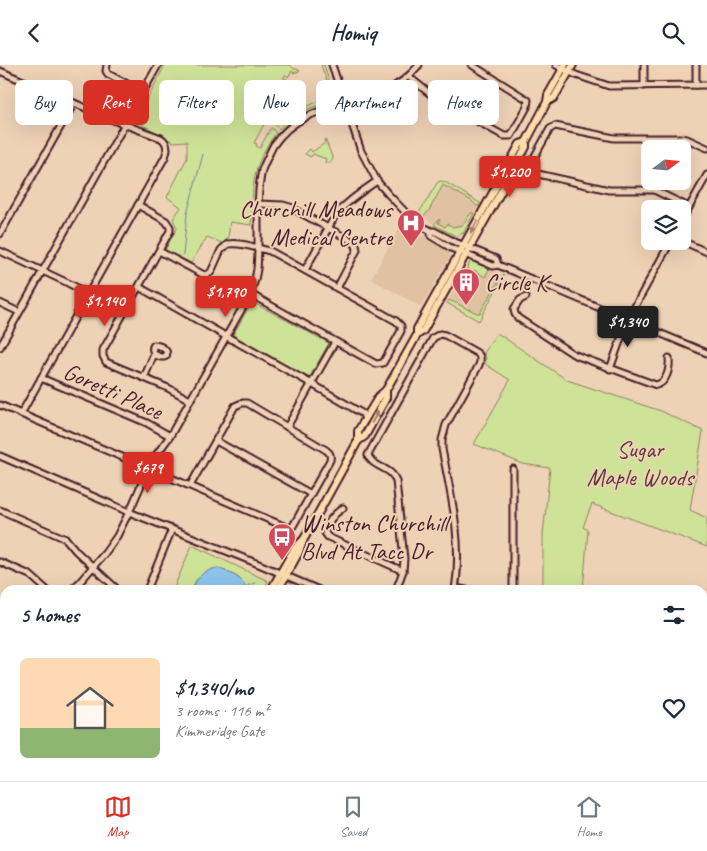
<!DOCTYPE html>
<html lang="en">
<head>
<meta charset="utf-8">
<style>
	body { margin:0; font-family:Caveat,sans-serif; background:#f2f2f3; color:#1f2937; height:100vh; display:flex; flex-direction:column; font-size:19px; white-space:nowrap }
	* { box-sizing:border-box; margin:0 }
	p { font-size:16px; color:#747a83 }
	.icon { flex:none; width:28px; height:28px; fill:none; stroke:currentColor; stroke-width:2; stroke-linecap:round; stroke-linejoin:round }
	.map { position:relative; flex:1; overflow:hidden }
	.sheet { position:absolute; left:0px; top:520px; width:708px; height:196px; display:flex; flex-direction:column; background:#fff; border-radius:15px 15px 0 0; box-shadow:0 5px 20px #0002 }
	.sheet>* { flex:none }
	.guide { position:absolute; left:15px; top:15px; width:678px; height:45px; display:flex; gap:10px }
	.needle { width:32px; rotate:74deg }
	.buttons { position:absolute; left:641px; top:75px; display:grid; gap:10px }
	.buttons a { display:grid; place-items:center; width:50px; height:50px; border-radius:8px; background:#fff; box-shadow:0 5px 20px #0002; font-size:25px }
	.price { position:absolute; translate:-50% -42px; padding:0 11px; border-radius:5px; background:#d93025; color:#fff; font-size:16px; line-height:32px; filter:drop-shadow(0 1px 2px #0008) }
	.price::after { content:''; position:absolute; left:50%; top:30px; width:15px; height:11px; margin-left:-8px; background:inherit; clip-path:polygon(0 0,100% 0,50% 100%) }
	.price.current { background:#222; color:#fff }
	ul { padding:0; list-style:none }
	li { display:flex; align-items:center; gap:15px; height:125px; padding:0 20px }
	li+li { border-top:1px solid #e0e1e3 }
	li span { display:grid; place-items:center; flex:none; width:140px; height:100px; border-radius:8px; color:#555 }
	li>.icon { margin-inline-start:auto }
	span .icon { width:60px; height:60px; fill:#fffc; stroke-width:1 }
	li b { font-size:21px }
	h2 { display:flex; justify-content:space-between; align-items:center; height:60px; padding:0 20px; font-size:21px }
	.chip { padding:0 18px; border-radius:8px; background:#fff; box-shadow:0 5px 20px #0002; font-size:18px; line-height:45px }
	.chip.current { background:#d93025; color:#fff }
	header { display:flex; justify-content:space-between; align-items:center; height:65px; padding:0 20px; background:#fff; font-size:22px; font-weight:600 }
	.tab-bar { display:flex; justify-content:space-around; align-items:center; height:70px; border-top:1px solid #e0e1e3; background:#fff; font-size:14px; color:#747a83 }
	.tab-bar a { display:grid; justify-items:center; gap:2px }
	.tab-bar .current { color:#d93025 }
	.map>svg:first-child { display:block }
	.built { fill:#e0c1a2 }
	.green { fill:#cee397; stroke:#8c8161 }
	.water { fill:#8dc4eb; stroke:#72829e }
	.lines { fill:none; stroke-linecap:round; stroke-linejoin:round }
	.stream { stroke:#72829e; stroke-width:1 }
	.minor-casing { stroke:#4a1f2b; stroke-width:9 }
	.major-casing { stroke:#4a1f2b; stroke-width:10 }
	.minor { stroke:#eed2b5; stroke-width:5 }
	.major { stroke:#fcdcac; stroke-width:6 }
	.oneway { fill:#a37e6c }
	.labels { text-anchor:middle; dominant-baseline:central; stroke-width:4; stroke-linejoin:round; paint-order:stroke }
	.poi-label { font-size:24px; fill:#4a1f2b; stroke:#eed2b5; text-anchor:start }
	.street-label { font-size:24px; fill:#4a1f2b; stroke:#eed2b5 }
	.park-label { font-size:24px; fill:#5e3c3b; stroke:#eed2b5 }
</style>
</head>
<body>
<header><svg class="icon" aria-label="back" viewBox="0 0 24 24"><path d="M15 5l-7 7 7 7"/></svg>Homiq<svg class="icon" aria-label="search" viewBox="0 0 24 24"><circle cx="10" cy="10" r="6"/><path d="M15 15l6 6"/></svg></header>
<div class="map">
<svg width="707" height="716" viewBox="0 0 707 716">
	<rect width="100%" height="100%" fill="#eed2b5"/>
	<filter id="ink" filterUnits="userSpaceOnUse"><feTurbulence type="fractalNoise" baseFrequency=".02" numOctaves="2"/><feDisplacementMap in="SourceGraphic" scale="10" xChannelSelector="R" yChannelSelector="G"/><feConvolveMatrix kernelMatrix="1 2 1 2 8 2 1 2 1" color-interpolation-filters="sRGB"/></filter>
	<g filter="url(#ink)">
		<!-- built -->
		<g class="built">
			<path d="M440,116L445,117L480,138L463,169L461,168L458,172L434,160L419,148L437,118Z"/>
			<path d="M403,156L416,167L449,186L450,189V192L421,242L371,214Z"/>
			<path d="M472,196L504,211L479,256L447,238L470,197Z"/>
		</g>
		<!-- green -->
		<g class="green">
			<path d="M165,0H290L294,4H297L300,6L293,8L292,6L288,12L286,10L284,11V14H287L285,19L287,21L282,24L283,26L289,23L292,26L293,25H296L297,28L291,31L294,38L297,36L302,39L294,43L293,40L269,50L270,53L268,52L254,78L257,79L256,81L260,83L270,64L272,63L276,68C251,100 253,121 251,160L230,157L228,174L222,178L207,172L191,198L165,185L177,163L173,154L181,142L167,132L187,93V76L173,77L136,56Z"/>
			<path d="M321,0H324L335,35C327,38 319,40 311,43C299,47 289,55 279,64L275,59L276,57L290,51V49L326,33C330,30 330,27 329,22Z"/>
			<path d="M325,74L333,94L330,98H325L326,94L313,89L311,92L305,89L310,84L312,87L325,78L324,75Z"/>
			<path d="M440,116L445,117L480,138L478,142L472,136L443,120L428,147L423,151L419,148L437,118Z"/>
			<path d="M471,148H474L463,169L461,168L458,172L434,160L439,154L440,155L438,158L445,162L448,159L453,162L463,160Z"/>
			<path d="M472,196L481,200L473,196L490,202L485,212L474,205L471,209L467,204L470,197Z"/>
			<path d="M504,210L479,256L447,238L449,235L455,238H458V239L469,245V244L476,248H480L497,219Z"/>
			<path d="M252,237L329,278L309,313L233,270Z"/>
			<path d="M497,268L567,315L661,346L703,366L690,445L707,453V482L592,439L583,462L588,465L583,525H543V470L550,403L523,399L474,379L510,315L485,299L486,293L484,288Z"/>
			<path d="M192,480L268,516L263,525H245C244,512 234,511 224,505L196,515L192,525H173Z"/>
			<path d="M379,711H519L515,716H447L378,713Z"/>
		</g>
		<!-- water -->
		<path class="water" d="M217,503C222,504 241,513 243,517C245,519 245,522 245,525H192C198,511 202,506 217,503Z"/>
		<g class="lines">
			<!-- stream -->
			<g class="stream">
				<path d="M183,190L187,149L203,89"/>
				<path d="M244,522L255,518"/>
			</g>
			<!-- minor casing -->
			<g class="minor-casing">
				<g id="minor">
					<path d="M107,0L106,6L108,9L143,27"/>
					<path d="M332,0L361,86L377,116L388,129L411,153L424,162L431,166H434L455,177L496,194L498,200"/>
					<path d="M556,0L576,10L609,21L707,20"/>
					<path d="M0,6L118,57L161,73C168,78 168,85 165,92L21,349"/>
					<path d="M409,12L434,32L504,71H511L527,42L528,35L472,0"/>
					<path d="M696,20V0"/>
					<path d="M644,21V0"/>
					<path d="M259,139L283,140L290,142L350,175L356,180L357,185L337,223"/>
					<path d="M138,140L166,156L170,162V166L103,285V291L106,297L168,323L190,335"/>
					<path d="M689,142L654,125H609L538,109C533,107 531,104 531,98L550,64L555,61L614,73H680L687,74L707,83"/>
					<path d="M682,155L707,110"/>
					<path d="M431,166V171L451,183L493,201L498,200L707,288"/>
					<path d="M0,169L74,38"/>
					<path d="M682,176L707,187"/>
					<path d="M0,186L68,218L124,248"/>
					<path d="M159,186L204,210L208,209L211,207L221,185L228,179C242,177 256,183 270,186L396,256L401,261V266L383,298L376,299L250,229"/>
					<path d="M305,205L336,149C348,136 362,126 377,116"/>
					<path d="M139,222L222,269L312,319L363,349L365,355"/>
					<path d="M526,232L520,235L514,244L515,249L518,253L573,289L583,293L656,320C667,318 670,303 669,293"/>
					<path d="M0,238L19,247"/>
					<path d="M0,282L158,0"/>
					<path d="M610,304L628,254L671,176"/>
					<path d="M41,313L147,358L170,371"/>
					<path d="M144,313L154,289C153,285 151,283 154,280C171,281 171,299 154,289"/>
					<path d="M0,340L286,462L289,463L293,461L330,395C331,390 330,388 326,385L247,338H242L235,341L190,421"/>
					<path d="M287,362L335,277"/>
					<path d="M216,376L311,429"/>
					<path d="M0,391L129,447L261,500L319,525"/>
					<path d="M513,404V525"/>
					<path d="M343,443C334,449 327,457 325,468L328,472L403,506"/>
					<path d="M0,445L66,474L76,486L118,525"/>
					<path d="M0,497L30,510L47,525"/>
					<path d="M455,523L466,525"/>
					<path d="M71,525L79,518L105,488L117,471L132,441L151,397L170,371L248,233L255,215L257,204C260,171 255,137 262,105C265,97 269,89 273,81C299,41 344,43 383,27C398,21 409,12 419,0"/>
					<path d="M147,525L172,464"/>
					<path d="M396,525L403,506L404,494L396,416C391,401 372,403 368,390L433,273L440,269L445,270L477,288C481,291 481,295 479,300L446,360L442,375V384C451,430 463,478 455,525"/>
					<path d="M0,549L5,553"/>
					<path d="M0,584L5,580"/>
					<path d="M0,615L5,619"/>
					<path d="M702,627L707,615"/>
					<path d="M0,680L5,685"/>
					<path d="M559,711L563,716"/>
					<path d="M12,716L15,711"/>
					<path d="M186,716L189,715L195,716"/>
					<path d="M297,716V711"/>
					<path d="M551,716L556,711"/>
					<path d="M648,716L653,711"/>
				</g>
			</g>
			<!-- major casing -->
			<g class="major-casing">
				<g id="major">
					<path d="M547,37L554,33L573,0"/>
					<path d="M417,270L423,266L526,82V77L547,37L548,30L565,0"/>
					<path d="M358,376V366L379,331L386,325L417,270V264L520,79L526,77"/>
					<path d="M271,525L294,484L303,475"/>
					<path d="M278,525L299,487L304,474L358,376L365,371L386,333V325"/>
					<path d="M168,716L171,711"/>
				</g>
			</g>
			<!-- minor -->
			<use href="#minor" class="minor"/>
			<!-- major -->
			<use href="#major" class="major"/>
		</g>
		<!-- one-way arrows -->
		<defs><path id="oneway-solid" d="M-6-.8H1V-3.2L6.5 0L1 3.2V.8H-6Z" transform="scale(1.25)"/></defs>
		<g class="oneway">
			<use href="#oneway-solid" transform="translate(474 162) rotate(119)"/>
			<use href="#oneway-solid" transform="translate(375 352) rotate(-61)"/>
		</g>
	</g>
	<!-- icons -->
	<defs>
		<g id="hospital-pin" transform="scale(1.4375)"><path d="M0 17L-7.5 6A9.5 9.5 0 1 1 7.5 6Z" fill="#d1495b" stroke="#eed2b5"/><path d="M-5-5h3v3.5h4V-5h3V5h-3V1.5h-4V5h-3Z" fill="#fff"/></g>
		<g id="building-pin" transform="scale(1.4375)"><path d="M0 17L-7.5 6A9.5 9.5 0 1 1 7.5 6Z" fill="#d1495b" stroke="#eed2b5"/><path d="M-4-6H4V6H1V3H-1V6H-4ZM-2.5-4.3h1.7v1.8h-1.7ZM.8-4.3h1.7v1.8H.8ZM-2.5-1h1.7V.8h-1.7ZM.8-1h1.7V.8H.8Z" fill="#fff"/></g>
		<g id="bus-pin" transform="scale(1.4375)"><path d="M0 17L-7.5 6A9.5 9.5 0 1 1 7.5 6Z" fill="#d1495b" stroke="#eed2b5"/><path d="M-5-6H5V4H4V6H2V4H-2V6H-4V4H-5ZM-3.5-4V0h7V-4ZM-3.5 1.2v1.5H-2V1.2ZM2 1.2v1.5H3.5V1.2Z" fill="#fff"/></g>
	</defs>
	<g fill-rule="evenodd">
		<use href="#hospital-pin" x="411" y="158"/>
		<use href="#building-pin" x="466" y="217"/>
		<use href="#bus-pin" x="282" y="472"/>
	</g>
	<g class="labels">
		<!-- poi labels -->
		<g class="poi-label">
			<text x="392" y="144" text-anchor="end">Churchill Meadows<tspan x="392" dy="28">Medical Centre</tspan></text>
			<text x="485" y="217">Circle K</text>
			<text x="301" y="458">Winston Churchill<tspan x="301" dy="28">Blvd At Tacc Dr</tspan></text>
		</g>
		<!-- street labels -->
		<g class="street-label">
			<text transform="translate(113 326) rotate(24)">Goretti Place</text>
		</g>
		<!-- park labels -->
		<g class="park-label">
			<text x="640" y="384">Sugar<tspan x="640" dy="28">Maple Woods</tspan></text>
		</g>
	</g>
</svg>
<div class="buttons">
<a><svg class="needle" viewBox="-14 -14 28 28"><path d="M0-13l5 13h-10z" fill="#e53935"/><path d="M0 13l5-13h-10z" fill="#747a83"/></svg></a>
<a><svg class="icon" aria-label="layers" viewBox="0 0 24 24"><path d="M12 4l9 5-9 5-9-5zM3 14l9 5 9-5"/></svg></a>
</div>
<b class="price" style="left:510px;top:133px">$1,200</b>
<b class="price" style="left:226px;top:253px">$1,790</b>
<b class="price" style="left:105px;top:262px">$1,140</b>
<b class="price current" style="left:628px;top:283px">$1,340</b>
<b class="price" style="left:148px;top:429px">$679</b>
<div class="guide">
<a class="chip">Buy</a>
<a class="chip current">Rent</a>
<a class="chip">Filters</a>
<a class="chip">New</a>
<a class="chip">Apartment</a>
<a class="chip">House</a>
</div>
<section class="sheet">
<h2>5 homes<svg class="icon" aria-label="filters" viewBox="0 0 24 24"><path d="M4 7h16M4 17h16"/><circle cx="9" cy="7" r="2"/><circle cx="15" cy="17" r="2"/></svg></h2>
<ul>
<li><span style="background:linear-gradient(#ffd9b3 70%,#8fb573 0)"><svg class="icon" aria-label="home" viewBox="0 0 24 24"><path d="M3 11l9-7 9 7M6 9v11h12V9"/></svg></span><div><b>$1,340/mo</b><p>3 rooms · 116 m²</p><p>Kimmeridge Gate</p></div><svg class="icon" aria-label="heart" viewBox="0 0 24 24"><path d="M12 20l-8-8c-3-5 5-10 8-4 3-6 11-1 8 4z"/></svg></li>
</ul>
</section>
</div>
<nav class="tab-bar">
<a class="current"><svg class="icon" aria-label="map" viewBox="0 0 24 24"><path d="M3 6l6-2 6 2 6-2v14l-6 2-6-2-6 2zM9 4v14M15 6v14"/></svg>Map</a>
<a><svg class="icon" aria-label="saved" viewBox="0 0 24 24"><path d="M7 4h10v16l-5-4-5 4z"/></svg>Saved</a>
<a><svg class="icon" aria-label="home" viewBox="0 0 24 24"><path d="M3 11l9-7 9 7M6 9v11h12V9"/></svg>Home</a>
</nav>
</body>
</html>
